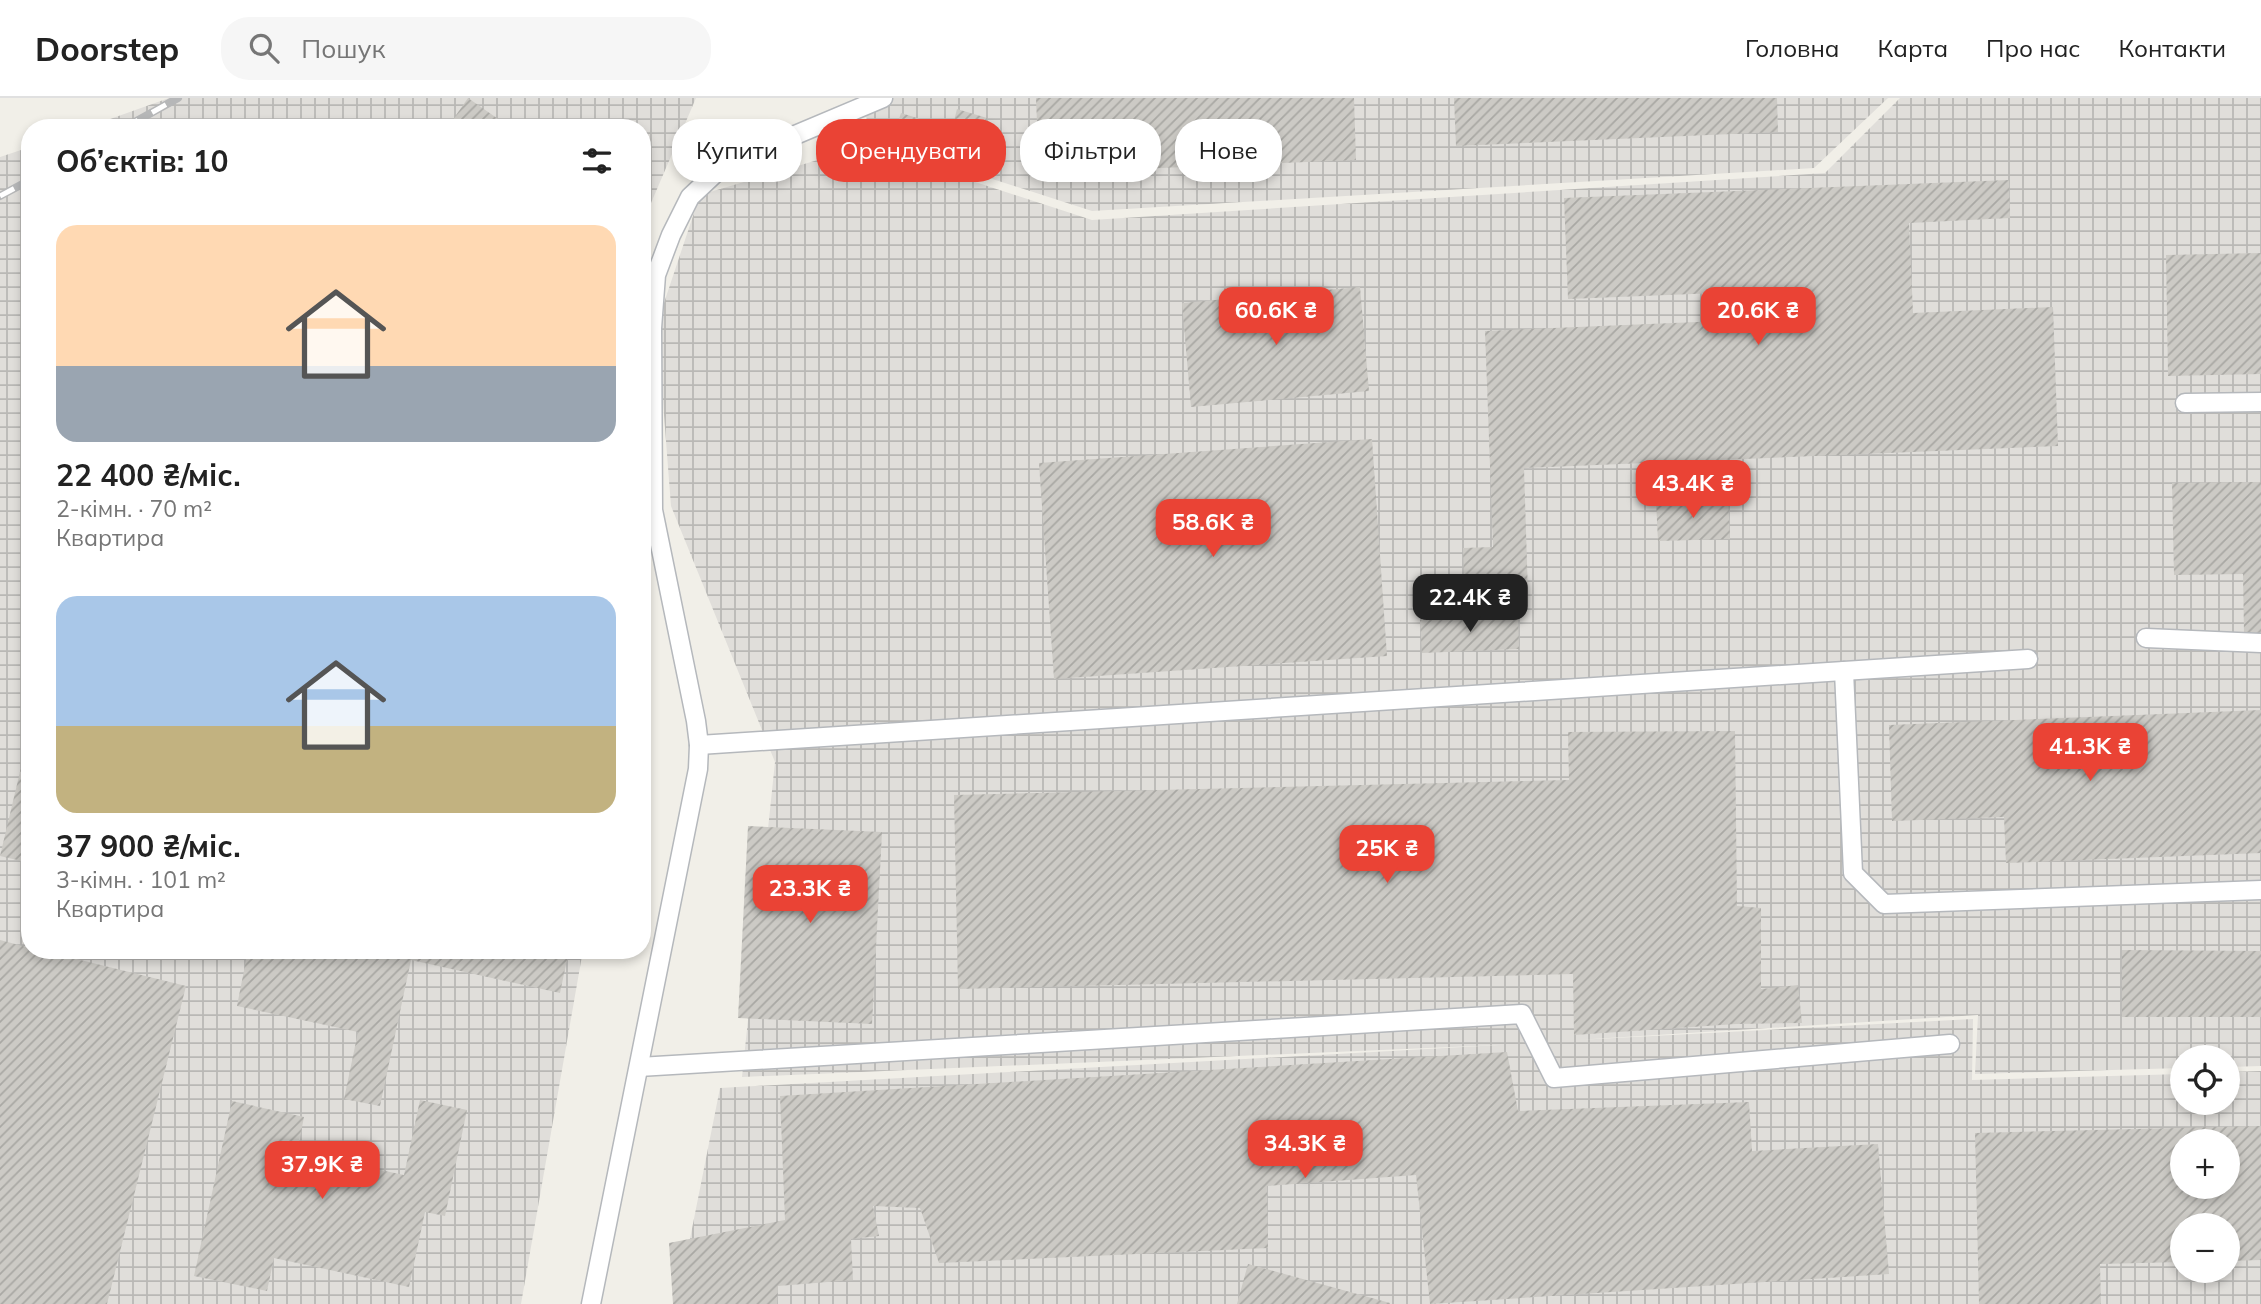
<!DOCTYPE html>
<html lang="uk">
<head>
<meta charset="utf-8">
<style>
	body { margin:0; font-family:Mulish,sans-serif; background:#f6f6f6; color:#222; height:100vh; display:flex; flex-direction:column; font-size:26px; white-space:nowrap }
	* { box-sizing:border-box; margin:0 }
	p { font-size:23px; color:#767676 }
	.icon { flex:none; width:38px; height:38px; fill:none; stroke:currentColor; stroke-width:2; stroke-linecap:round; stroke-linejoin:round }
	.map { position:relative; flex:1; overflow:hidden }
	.sheet { position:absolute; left:21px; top:21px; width:630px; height:840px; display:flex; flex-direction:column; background:#fff; border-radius:28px; box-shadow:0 4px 10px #0003 }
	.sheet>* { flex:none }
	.top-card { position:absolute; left:672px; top:21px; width:665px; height:63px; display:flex; gap:14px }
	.fabs { position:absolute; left:2170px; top:947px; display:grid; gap:14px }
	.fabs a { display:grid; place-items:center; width:70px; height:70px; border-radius:50%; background:#fff; box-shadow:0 4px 10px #0003; font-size:35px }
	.price { position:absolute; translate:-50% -60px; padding:0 16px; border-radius:14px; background:#ea4335; color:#fff; font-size:23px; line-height:46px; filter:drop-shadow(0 2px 4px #0008) }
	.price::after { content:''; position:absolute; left:50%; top:42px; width:21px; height:16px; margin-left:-10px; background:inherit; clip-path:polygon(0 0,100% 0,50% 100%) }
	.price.selected { background:#222; color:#fff }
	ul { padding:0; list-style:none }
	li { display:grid; align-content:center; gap:14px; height:371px; padding:0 35px }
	li span { display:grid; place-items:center; height:217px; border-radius:21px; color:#555 }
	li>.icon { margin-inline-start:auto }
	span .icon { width:126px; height:126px; fill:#fffc; stroke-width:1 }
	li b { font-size:30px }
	h2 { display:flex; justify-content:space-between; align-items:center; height:84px; padding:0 35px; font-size:30px }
	.tag { padding:0 24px; border-radius:28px; background:#fff; box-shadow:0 4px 10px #0003; font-size:24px; line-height:63px }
	.tag.selected { background:#ea4335; color:#fff }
	header { display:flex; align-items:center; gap:42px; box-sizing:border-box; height:98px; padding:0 35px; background:#fff; border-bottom:2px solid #e0e0e0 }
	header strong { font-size:33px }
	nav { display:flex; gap:38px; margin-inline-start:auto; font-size:24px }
	.search { width:490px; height:63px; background:#f6f6f6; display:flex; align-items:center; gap:18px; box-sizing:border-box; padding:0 24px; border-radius:28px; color:#767676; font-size:26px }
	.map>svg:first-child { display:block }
	.industrial { fill:url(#industrial-grid); fill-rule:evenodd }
	.building { fill:url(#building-hatch); fill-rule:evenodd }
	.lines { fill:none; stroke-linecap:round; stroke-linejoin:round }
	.lane-casing { stroke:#b5b8bc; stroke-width:21 }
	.lane { stroke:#fff; stroke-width:18 }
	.rail-casing { stroke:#b6b7b8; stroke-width:8 }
	.rail { stroke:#fff; stroke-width:5; stroke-dasharray:16; stroke-linecap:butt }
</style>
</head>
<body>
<header>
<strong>Doorstep</strong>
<div class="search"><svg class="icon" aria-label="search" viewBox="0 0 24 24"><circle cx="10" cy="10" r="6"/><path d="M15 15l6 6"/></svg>Пошук</div>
<nav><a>Головна</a><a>Карта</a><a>Про нас</a><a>Контакти</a></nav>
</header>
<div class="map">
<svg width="2261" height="1206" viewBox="0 0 2261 1206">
	<defs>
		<pattern id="industrial-grid" width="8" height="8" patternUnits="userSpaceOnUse" patternTransform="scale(1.75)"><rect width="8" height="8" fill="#e0deda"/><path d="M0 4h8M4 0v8" fill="none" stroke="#b9b8b5"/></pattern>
		<pattern id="building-hatch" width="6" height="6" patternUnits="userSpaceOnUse" patternTransform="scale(1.75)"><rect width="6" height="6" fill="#cccac5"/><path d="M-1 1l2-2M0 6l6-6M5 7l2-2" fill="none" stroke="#a9a8a4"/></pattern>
	</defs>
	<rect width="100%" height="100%" fill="#f1efe8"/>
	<!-- industrial -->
	<g class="industrial">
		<path d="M169,0H696L642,126V30H85Z"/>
		<path d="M865,0H1888L1814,70L1092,113L868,41Z"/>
		<path d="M1900,0H2261V968L2228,969V959H2182V970L1975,976L1978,917L1577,942L1973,921L1972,982L2182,976V1004H2228V974L2261,973V1206H677L720,990L1499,947L742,979L775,664L671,408L657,226L700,97L838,56L868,49L1092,122L1825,75ZM2182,1043H2228V1088H2182ZM2182,1127H2228V1172H2182Z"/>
		<path d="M30,49V852H583L521,1206H0V59Z"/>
	</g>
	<!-- building -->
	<g class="building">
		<path d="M468,0L511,30H447Z"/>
		<path d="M1036,0H1354L1356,62L1039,75Z"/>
		<path d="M1454,0H1777L1778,34L1456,48Z"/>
		<path d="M957,11L987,20L972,67L892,42L901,15L952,31Z"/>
		<path d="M2009,82L2010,120L1909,125L1913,215L2053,209L2058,348L1524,370L1528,496L1465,499L1463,450L1493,449L1485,233L1792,220L1791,192L1568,201L1564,100Z"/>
		<path d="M2261,155V276L2168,278L2166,157Z"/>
		<path d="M1360,189L1369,293L1191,309L1182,205Z"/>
		<path d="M1372,341L1387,558L1054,581L1039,365Z"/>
		<path d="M2261,384V535H2244L2243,476L2174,477L2172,385Z"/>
		<path d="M1728,400L1730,441L1658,443L1656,403Z"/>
		<path d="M1518,518L1519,551L1422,555L1420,522Z"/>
		<path d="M2261,612V755L2006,765L2004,719L1892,723L1889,627Z"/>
		<path d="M1735,633L1737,808L1761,810V891L1798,887L1802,925L1736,926L1574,937L1573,876L958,891L954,697L1569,682L1568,634Z"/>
		<path d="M29,636H30V765L0,758Z"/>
		<path d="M748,728L882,734L872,926L738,920Z"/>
		<path d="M0,842L30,850V852H40L186,888L107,1206H0Z"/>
		<path d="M248,852H569L560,895L411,862L380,1008L344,1001L358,934L237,908Z"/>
		<path d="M2122,852L2261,853V919H2122Z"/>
		<path d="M1507,954L1518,1013L1749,1004L1752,1053L1878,1046L1889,1176L1430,1206L1416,1077L1267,1088L1268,1150L939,1165L920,1110L873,1108L879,1138L851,1141L853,1182L778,1188L777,1206H673L669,1145L785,1122L780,998Z"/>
		<path d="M420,1002L467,1012L445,1118L425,1114L409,1189L274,1160L267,1193L194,1178L232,1003L304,1019L297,1054L404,1077Z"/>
		<path d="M2261,1028V1162L2228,1163V1127H2182V1164L2100,1166L2101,1206H1979L1975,1035ZM2182,1043H2228V1088H2182Z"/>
		<path d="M1248,1166L1390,1205V1206H1237Z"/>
	</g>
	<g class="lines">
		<!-- lane casing -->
		<g class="lane-casing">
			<g id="lane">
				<path d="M2185,305L2261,304"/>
				<path d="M2146,540L2261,545"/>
				<path d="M1844,573L1853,775L1884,806L2261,792"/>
				<path d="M699,647L2028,561"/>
				<path d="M639,969L1522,916L1554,980L1950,946"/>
				<path d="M591,1206L698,671L699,647L696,623L653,412L652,230L656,177L671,137L690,99L724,67L883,0"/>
			</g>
		</g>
		<!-- lane -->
		<use href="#lane" class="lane"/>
		<!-- rail casing -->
		<g class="rail-casing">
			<g id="rail">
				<path d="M124,30L178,0"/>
				<path d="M0,98L30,82"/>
			</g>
		</g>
		<!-- rail -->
		<use href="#rail" class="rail"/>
	</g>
</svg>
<div class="fabs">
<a><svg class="icon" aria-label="locate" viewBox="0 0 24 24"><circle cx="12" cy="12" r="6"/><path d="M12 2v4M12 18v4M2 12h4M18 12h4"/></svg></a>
<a>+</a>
<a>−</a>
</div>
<b class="price" style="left:1276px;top:249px">60.6K ₴</b>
<b class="price" style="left:1758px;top:249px">20.6K ₴</b>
<b class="price" style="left:1693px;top:422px">43.4K ₴</b>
<b class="price" style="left:1213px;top:461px">58.6K ₴</b>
<b class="price selected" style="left:1470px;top:536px">22.4K ₴</b>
<b class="price" style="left:2090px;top:685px">41.3K ₴</b>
<b class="price" style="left:1387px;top:787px">25K ₴</b>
<b class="price" style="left:810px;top:827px">23.3K ₴</b>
<b class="price" style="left:1305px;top:1082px">34.3K ₴</b>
<b class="price" style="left:322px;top:1103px">37.9K ₴</b>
<div class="top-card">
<a class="tag">Купити</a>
<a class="tag selected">Орендувати</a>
<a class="tag">Фільтри</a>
<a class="tag">Нове</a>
</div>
<section class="sheet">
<h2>Об’єктів: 10<svg class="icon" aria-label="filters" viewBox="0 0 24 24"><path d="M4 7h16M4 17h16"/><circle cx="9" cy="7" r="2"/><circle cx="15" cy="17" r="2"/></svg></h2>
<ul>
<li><span style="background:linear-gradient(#ffd9b3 65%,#9aa5b1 0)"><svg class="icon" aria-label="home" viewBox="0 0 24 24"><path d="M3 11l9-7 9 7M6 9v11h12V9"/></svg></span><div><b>22 400 ₴/міс.</b><p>2-кімн. · 70 m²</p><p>Квартира</p></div></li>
<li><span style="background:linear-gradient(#a9c7e8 60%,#c2b280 0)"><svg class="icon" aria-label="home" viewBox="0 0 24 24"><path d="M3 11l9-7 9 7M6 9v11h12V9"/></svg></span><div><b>37 900 ₴/міс.</b><p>3-кімн. · 101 m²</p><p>Квартира</p></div></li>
</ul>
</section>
</div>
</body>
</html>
